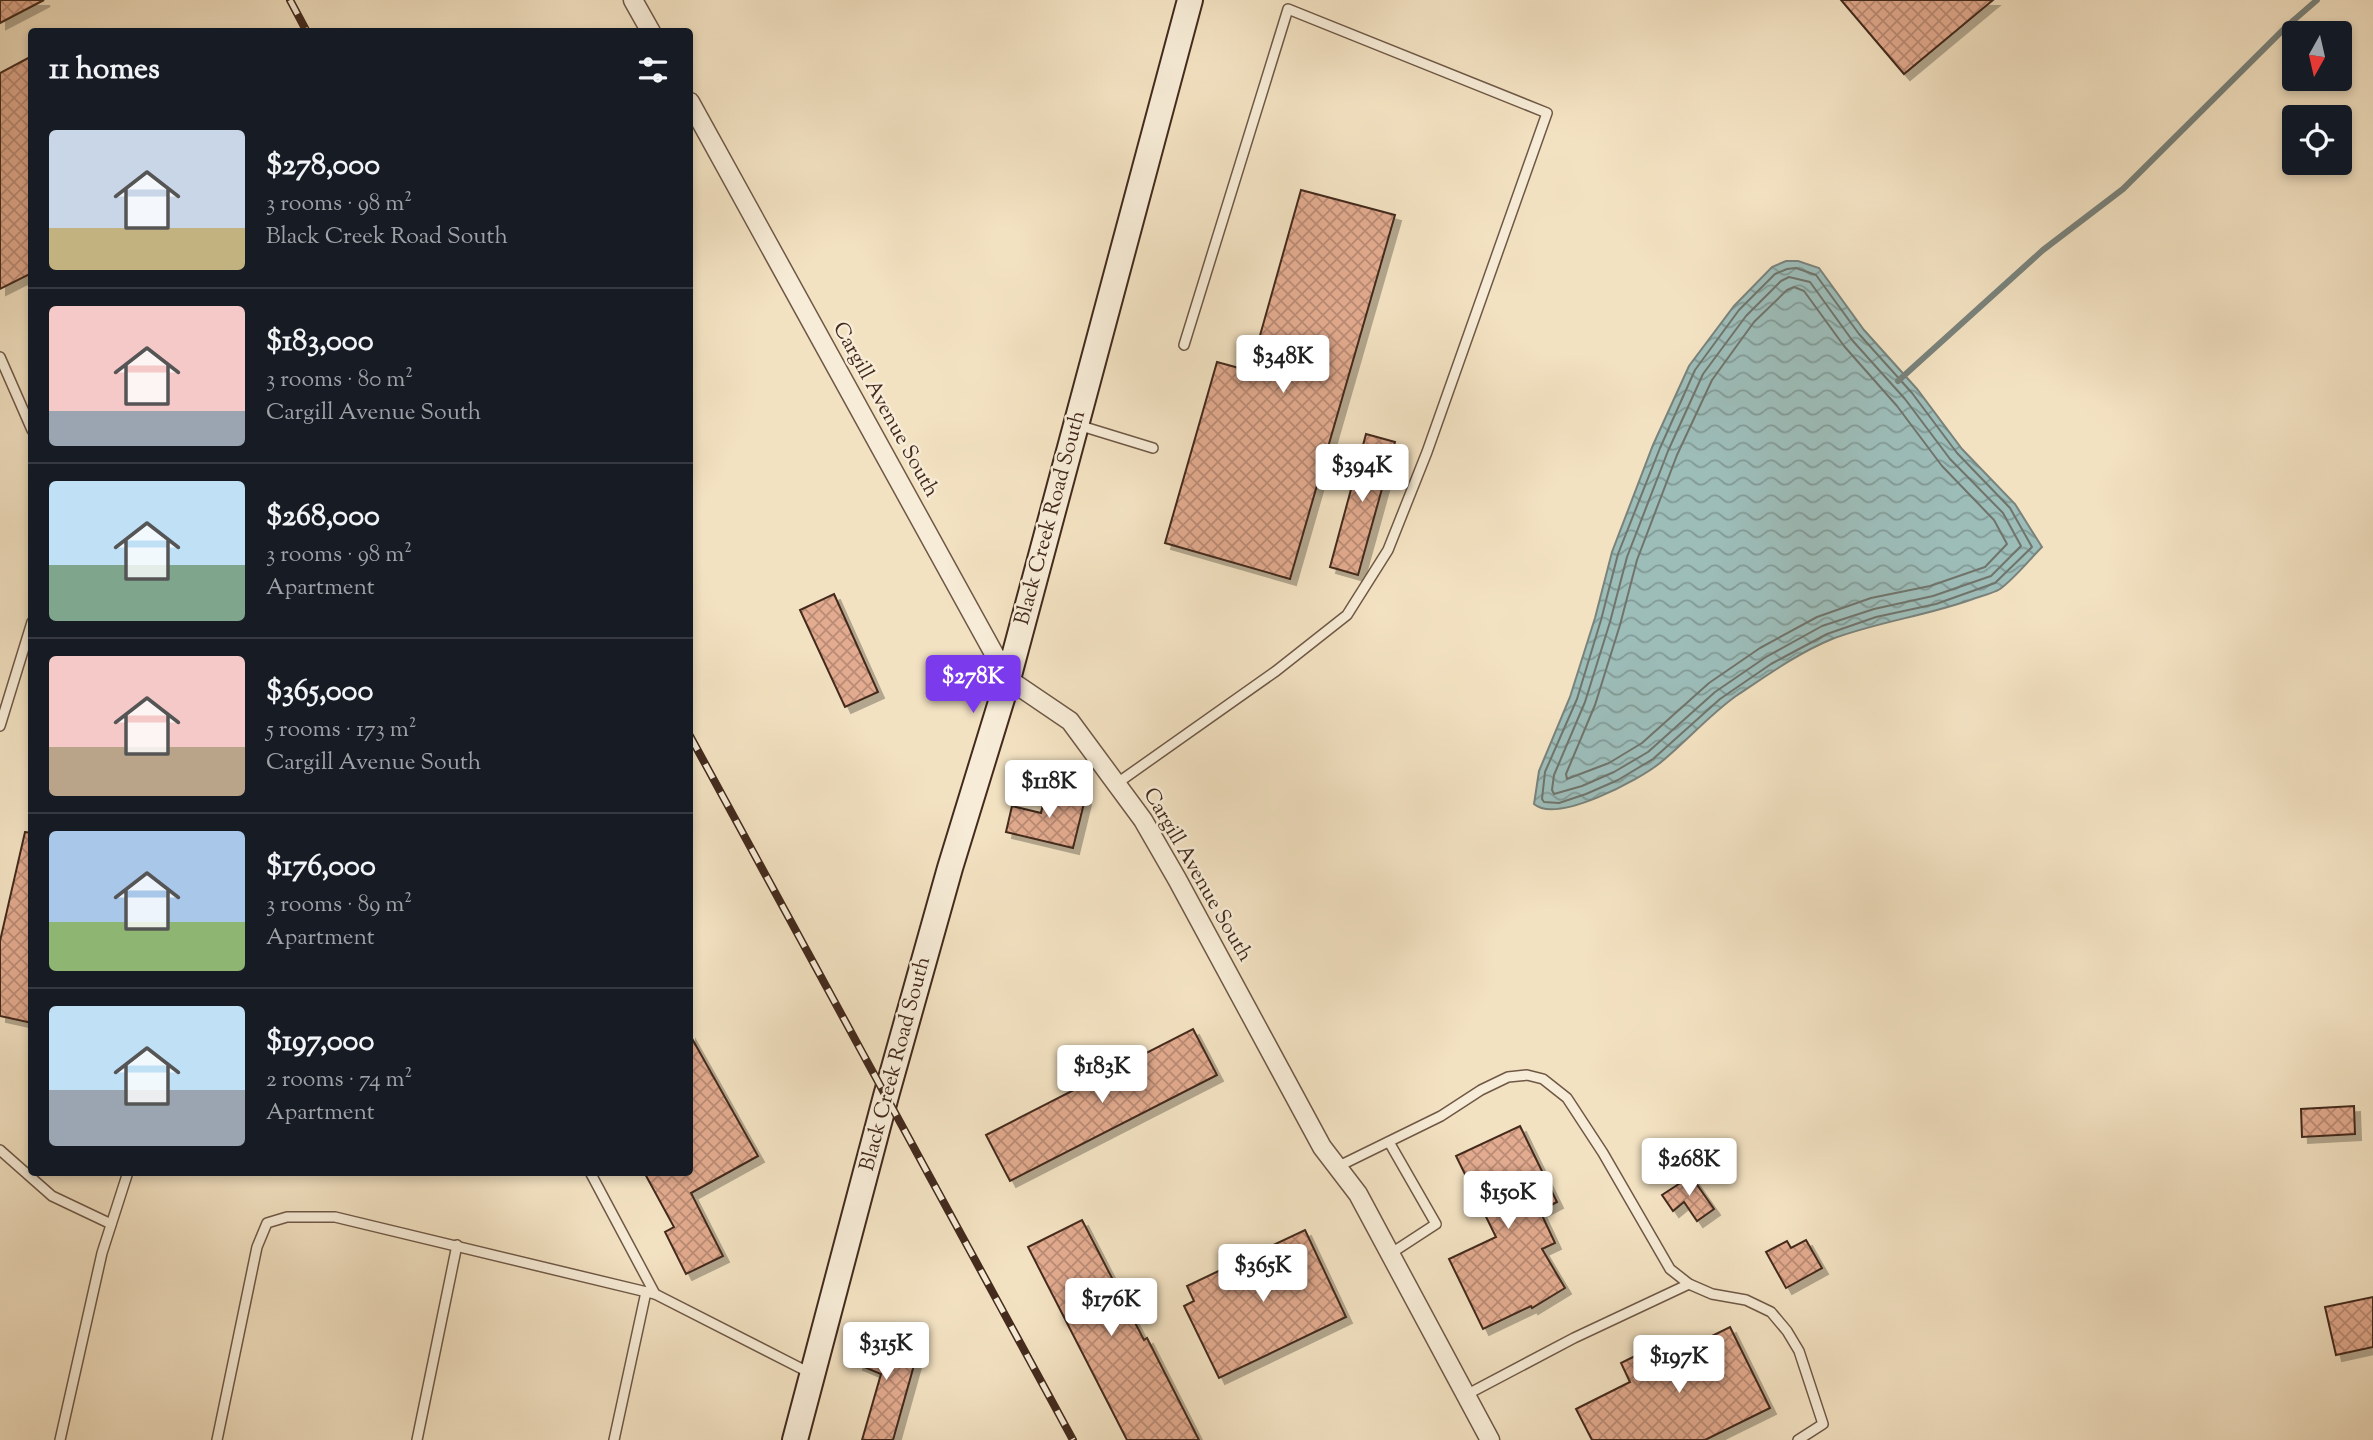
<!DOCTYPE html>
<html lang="en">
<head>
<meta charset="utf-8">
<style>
	body { margin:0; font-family:"Sorts Mill Goudy",serif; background:#242831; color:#f1f3f6; height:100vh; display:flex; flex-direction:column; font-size:26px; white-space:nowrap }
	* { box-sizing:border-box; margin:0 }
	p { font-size:23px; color:#9ea1a6 }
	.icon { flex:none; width:38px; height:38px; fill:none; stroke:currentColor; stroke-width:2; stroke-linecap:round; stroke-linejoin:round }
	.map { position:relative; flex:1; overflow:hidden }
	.side { position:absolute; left:28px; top:28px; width:665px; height:1148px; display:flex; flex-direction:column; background:#171b24; border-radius:7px; box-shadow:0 4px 10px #0003 }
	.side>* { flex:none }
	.needle { width:46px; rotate:188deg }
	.tools { position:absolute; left:2282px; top:21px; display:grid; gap:14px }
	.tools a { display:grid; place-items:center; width:70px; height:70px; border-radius:7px; background:#171b24; box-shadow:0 4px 10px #0003; font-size:35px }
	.price { position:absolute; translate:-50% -60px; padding:0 16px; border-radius:7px; background:#fff; color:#222; font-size:23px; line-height:46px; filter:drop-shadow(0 2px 4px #0008) }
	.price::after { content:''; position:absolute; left:50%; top:42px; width:21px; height:16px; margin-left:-10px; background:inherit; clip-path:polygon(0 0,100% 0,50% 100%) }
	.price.on { background:#7c3aed; color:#fff }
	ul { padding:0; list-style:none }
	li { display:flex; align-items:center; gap:21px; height:175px; padding:0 21px }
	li+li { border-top:2px solid #363941 }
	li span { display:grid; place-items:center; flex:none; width:196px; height:140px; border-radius:7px; color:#555 }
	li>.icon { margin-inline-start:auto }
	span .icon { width:84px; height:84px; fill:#fffc; stroke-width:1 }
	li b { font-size:30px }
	h2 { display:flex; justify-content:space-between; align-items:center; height:84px; padding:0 21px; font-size:30px }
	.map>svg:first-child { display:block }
	.water { fill:url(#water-waves); stroke:#79827b; stroke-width:2 }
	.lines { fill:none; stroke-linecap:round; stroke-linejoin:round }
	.shore { stroke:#70746b; stroke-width:2 }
	.stream { stroke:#79827b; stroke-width:6 }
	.building { fill:url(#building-cross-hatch); stroke:#432a1d; stroke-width:2; filter:url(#shadow) }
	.lane-casing { stroke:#6f5846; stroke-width:12 }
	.street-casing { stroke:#6f5846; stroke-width:21 }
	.secondary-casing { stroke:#432a1d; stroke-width:28 }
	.lane { stroke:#f7ecd7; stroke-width:9 }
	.street { stroke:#f7ecd7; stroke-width:18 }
	.secondary { stroke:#f7ecd7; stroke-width:24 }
	.rail-casing { stroke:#432a1d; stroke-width:8 }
	.rail { stroke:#f7ecd7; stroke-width:5; stroke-dasharray:16; stroke-linecap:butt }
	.labels { text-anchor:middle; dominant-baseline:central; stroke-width:5; stroke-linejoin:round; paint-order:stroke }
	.street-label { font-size:21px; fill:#432a1d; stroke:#f7ecd7 }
</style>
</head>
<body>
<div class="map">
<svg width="2373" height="1440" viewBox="0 0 2373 1440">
	<defs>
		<pattern id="water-waves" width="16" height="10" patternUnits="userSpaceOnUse" patternTransform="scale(1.75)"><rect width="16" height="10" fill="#9dbdb9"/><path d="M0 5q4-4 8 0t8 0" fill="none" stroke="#829a96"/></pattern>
		<pattern id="building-cross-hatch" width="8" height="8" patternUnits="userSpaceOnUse" patternTransform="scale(1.75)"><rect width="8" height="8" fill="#e3ab8f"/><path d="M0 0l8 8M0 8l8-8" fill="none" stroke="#ba8b74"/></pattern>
		<filter id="shadow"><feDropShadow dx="6" dy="6" stdDeviation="0" flood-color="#0004"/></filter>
	</defs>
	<rect width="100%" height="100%" fill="#f3e2c2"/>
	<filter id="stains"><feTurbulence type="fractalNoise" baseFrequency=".00286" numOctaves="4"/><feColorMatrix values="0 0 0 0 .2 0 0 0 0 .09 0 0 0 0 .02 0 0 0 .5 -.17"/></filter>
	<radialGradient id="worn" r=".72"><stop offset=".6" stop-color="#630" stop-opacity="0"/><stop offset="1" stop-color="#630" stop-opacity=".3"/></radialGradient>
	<!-- water -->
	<path class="water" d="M1786,261H1798L1819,268L1864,330L1917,389L1962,449L2015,504L2042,547C2029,560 2015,578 2000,589C1992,594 1980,596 1970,600C1925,616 1877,622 1832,639C1798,653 1766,676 1736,696C1708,716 1686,742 1660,763C1639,780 1557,824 1534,804L1539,771L1570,697L1595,618L1612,552L1653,445L1689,366L1734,306L1772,267Z"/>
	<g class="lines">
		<!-- shore -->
		<g class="shore">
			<path d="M1796,268L1816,275L1859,334L1912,393L1957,453L2010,508L2032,547L1995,583L1936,604L1876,617L1827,634L1771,664L1720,699L1653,759L1618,780L1586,794L1559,803L1544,802L1542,799L1545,772L1577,699L1601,620L1618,554L1660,448L1695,370L1739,310L1775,274L1787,269Z"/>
			<path d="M1789,277L1810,282L1852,340L1905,399L1950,459L2003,513L2021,546L1991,576L1933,596L1874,609L1822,626L1766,657L1715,692L1648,752L1614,772L1582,786L1554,794L1552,790L1554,775L1585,702L1610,622L1627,557L1668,451L1703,374L1746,316L1781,281Z"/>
			<path d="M1794,287L1804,291L1844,346L1897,406L1942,466L1994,520L2007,544L1985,567L1930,586L1871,598L1817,617L1760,648L1709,683L1642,743L1609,763L1567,779L1566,774L1595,705L1620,625L1637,560L1677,455L1712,380L1754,322L1787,290Z"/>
		</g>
		<!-- stream -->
		<path class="stream" d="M1898,381L2043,250L2123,189L2287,26L2317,0"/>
	</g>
	<!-- building -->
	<g class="building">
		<path d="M0,0H44L0,23Z"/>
		<path d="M1841,0H1993L1904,74Z"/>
		<path d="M32,56V273L0,289V73Z"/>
		<path d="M1301,190L1395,215L1290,579L1165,543L1217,362L1250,371Z"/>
		<path d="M1366,434L1395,442L1358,575L1330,567Z"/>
		<path d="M834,594L878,692L845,707L800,610Z"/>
		<path d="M1046,790L1085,799L1073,848L1006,832L1012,806L1041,813Z"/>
		<path d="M25,832L32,833V1023L0,1016V941Z"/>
		<path d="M1193,1029L1217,1075L1010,1181L986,1135Z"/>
		<path d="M690,1035L758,1156L691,1193L723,1256L686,1274L665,1232L674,1227L644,1172H690Z"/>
		<path d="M2354,1106L2355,1134L2302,1137L2301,1109Z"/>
		<path d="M1520,1126L1557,1202L1540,1211L1555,1243L1542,1249L1565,1288L1532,1308L1531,1306L1483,1329L1449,1259L1496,1237L1456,1156Z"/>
		<path d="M1691,1176L1714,1209L1697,1221L1684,1202L1673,1211L1662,1195Z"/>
		<path d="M1082,1220L1144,1340L1147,1338L1199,1440H1127L1028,1247Z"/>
		<path d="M1305,1230L1346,1317L1219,1378L1184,1306L1194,1301L1187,1286Z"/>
		<path d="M1806,1240L1822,1268L1786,1288L1766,1252L1787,1241L1791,1248Z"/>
		<path d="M2373,1297V1347L2336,1355L2325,1307Z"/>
		<path d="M867,1327L918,1351L893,1440H862L881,1374L857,1364Z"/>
		<path d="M1730,1327L1770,1408L1705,1440H1592L1576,1409L1630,1382L1621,1363L1647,1350L1655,1364Z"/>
	</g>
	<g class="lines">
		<!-- lane casing -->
		<g class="lane-casing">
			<g id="lane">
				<path d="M0,357L32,430"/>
				<path d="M1078,425L1153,448"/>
				<path d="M0,726L32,622"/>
				<path d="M1116,784L1276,671L1347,615L1388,550L1427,452L1547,113L1288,9L1184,345"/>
				<path d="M1389,1142L1436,1224L1390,1254"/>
				<path d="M0,1150L52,1196L111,1224"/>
				<path d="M1337,1167L1441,1116L1481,1090L1508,1077L1527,1075L1543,1079L1567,1098L1603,1153L1670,1269L1689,1284L1712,1294L1746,1300L1771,1312L1787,1331L1799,1351L1823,1424L1798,1440"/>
				<path d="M590,1172L655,1294"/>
				<path d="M1466,1395L1574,1338L1689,1284"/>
				<path d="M60,1440L102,1253L128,1172"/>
				<path d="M217,1440L257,1247L267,1223L287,1217H335L655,1294L812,1374"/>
				<path d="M417,1440L457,1245"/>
				<path d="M614,1440L646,1292"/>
			</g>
		</g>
		<!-- street casing -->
		<g class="street-casing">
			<g id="street">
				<path d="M633,0L651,32"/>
				<path d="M690,102L1008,679L1070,721L1143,820L1177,879L1322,1147L1358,1194L1490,1440"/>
			</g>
		</g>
		<!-- secondary casing -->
		<g class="secondary-casing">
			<path id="secondary" d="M795,1440L886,1096L950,868L1008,679L1190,0"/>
		</g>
		<!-- lane -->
		<use href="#lane" class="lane"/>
		<!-- street -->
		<use href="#street" class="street"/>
		<!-- secondary -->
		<use href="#secondary" class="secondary"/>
		<!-- rail casing -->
		<g class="rail-casing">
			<g id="rail">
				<path d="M290,0L307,32"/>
				<path d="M690,736L1073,1440"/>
			</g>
		</g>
		<!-- rail -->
		<use href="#rail" class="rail"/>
	</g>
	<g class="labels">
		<!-- street labels -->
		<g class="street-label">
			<text transform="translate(885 410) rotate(61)">Cargill Avenue South</text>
			<text transform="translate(1051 518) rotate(-75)">Black Creek Road South</text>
			<text transform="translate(1197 875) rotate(60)">Cargill Avenue South</text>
			<text transform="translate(896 1064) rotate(-75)">Black Creek Road South</text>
		</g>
	</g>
	<rect width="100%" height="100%" filter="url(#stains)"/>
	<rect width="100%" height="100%" fill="url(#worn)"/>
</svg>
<div class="tools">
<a><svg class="needle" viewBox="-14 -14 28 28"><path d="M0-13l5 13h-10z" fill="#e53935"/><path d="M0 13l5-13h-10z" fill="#9ea1a6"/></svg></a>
<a><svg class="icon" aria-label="locate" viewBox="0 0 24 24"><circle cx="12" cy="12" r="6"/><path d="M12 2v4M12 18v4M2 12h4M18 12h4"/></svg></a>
</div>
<b class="price" style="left:1283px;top:395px">$348K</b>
<b class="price" style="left:1362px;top:504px">$394K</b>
<b class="price on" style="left:973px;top:715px">$278K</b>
<b class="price" style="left:1049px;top:820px">$118K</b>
<b class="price" style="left:1102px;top:1105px">$183K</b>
<b class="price" style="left:1689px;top:1198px">$268K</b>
<b class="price" style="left:1508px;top:1231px">$150K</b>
<b class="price" style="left:1263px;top:1304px">$365K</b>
<b class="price" style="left:1111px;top:1338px">$176K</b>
<b class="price" style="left:886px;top:1382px">$315K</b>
<b class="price" style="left:1679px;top:1395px">$197K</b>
<section class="side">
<h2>11 homes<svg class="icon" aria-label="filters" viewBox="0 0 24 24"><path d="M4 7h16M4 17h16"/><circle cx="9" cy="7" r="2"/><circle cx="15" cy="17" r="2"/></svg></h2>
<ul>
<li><span style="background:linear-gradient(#c9d6e8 70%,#c2b280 0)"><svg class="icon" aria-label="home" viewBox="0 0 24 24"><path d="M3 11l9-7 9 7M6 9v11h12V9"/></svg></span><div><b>$278,000</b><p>3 rooms · 98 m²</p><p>Black Creek Road South</p></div></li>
<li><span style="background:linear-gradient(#f6c9c9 75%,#9aa5b1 0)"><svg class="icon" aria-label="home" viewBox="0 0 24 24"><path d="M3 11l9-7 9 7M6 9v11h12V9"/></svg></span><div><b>$183,000</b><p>3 rooms · 80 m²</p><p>Cargill Avenue South</p></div></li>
<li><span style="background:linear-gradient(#bfe0f5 60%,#7fa58c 0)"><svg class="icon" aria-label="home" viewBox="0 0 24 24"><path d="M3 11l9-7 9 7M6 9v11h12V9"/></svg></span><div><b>$268,000</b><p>3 rooms · 98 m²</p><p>Apartment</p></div></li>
<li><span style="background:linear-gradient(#f6c9c9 65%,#b9a48a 0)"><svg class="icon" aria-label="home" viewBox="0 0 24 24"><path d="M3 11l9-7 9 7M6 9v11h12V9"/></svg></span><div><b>$365,000</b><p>5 rooms · 173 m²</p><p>Cargill Avenue South</p></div></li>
<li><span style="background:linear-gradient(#a9c7e8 65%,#8fb573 0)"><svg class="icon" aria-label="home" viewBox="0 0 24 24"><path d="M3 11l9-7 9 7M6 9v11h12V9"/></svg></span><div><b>$176,000</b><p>3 rooms · 89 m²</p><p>Apartment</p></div></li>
<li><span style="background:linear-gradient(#bfe0f5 60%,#9aa5b1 0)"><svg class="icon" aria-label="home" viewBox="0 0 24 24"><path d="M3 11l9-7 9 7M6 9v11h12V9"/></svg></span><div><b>$197,000</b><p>2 rooms · 74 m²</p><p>Apartment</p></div></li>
</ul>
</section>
</div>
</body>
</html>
